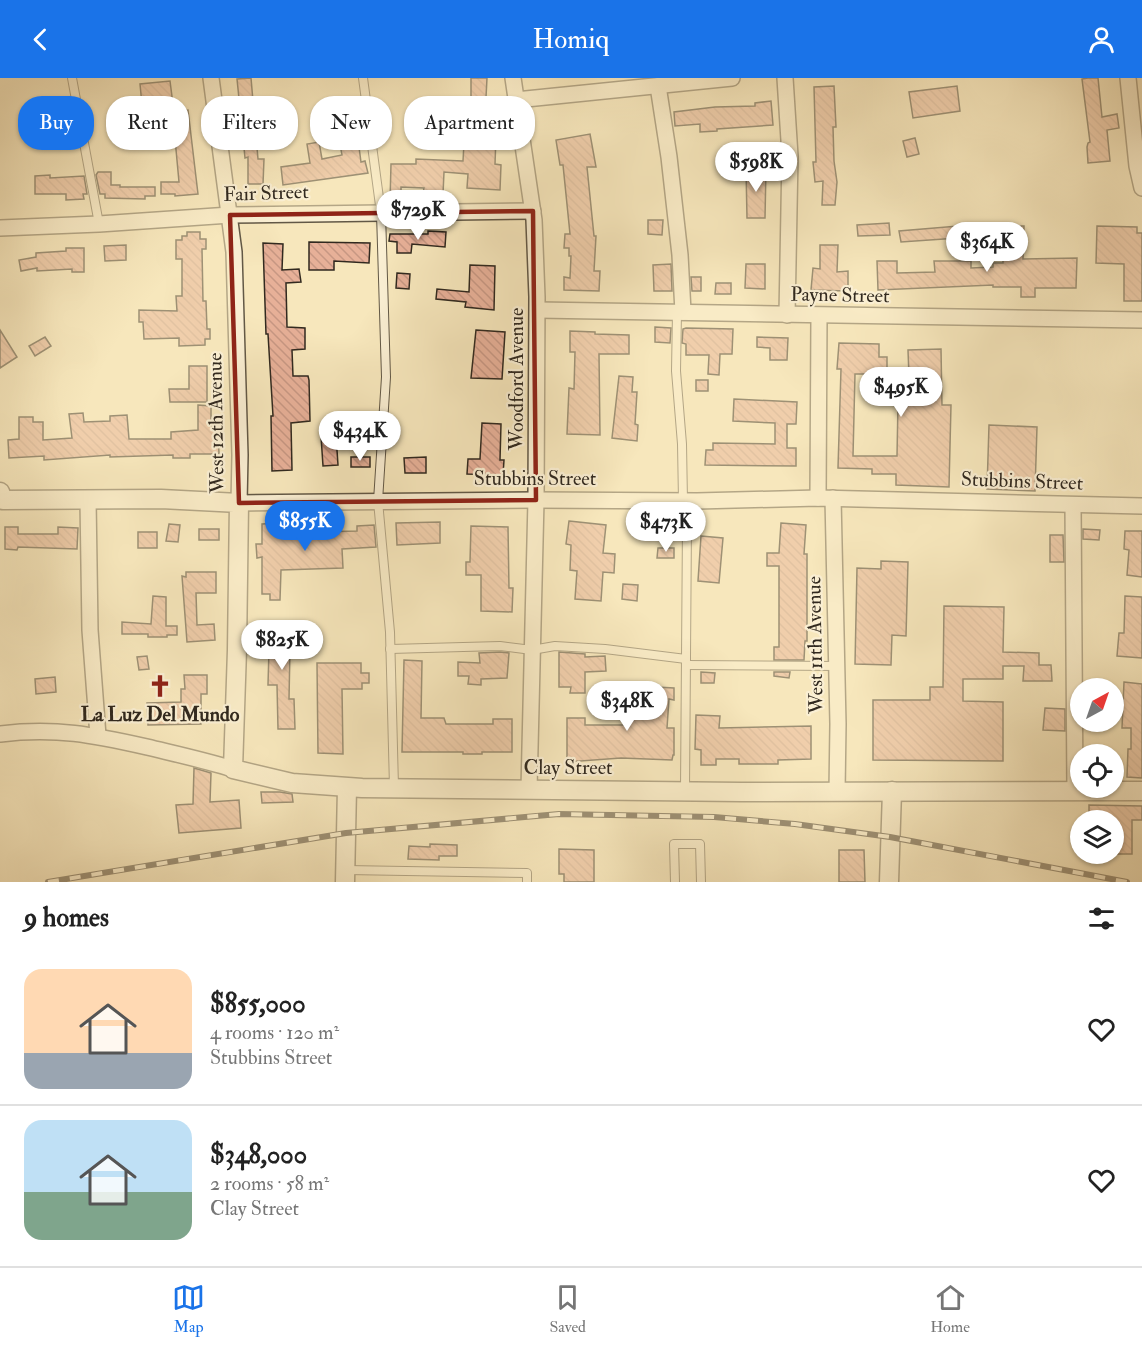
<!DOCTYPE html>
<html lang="en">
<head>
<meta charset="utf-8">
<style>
	body { margin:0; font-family:"IM FELL Double Pica",serif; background:#f6f6f6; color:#222; height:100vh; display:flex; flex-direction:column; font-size:22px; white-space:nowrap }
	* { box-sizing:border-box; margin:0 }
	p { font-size:20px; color:#767676 }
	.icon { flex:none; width:33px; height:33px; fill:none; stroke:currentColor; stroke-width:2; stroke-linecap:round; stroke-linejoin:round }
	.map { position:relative; height:804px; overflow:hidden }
	.side { display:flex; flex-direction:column; background:#fff; flex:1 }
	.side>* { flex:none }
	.hud { position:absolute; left:18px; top:18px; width:600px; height:54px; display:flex; gap:12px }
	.needle { width:39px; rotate:40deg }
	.controls { position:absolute; left:1070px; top:600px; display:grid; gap:12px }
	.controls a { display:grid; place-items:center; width:54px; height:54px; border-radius:50%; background:#fff; box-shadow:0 2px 4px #0004; font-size:30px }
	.price { position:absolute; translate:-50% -51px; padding:0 14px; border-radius:21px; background:#fff; color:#222; font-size:20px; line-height:39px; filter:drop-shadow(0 2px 3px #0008) }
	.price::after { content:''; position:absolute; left:50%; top:36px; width:18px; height:14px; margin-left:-9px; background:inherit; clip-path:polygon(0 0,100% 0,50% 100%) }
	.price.selected { background:#1a73e8; color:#fff }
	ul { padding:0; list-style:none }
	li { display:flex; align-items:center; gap:18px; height:150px; padding:0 24px }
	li+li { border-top:2px solid #e0e0e0 }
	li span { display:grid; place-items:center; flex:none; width:168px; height:120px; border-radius:18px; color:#555 }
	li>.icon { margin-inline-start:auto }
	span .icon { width:72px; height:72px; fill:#fffc; stroke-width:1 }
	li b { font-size:26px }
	h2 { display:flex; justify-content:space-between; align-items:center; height:72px; padding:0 24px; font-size:26px }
	.tag { padding:0 21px; border-radius:24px; background:#fff; box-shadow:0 2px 4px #0004; font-size:21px; line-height:54px }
	.tag.selected { background:#1a73e8; color:#fff }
	header { display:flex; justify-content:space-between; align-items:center; height:78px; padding:0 24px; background:#1a73e8; color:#fff; font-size:27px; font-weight:600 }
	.dock { display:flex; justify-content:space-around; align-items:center; height:84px; border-top:2px solid #e0e0e0; background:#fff; font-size:16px; color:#767676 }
	.dock a { display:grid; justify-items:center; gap:3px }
	.dock .selected { color:#1a73e8 }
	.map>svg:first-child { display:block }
	.building { fill:url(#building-back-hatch); stroke:#31291f; stroke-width:1.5 }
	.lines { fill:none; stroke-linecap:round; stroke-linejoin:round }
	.service-casing { stroke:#625846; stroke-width:10 }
	.minor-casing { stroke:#625846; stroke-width:18 }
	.tertiary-casing { stroke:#625846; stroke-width:21 }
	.service { stroke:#faefd3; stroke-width:8 }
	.minor { stroke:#faefd3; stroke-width:15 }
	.tertiary { stroke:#faefd3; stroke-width:18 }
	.rail-casing { stroke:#31291f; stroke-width:6 }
	.rail { stroke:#faefd3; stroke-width:4; stroke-dasharray:11; stroke-linecap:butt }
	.marked { fill:none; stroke:#8f2418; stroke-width:4.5; stroke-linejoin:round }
	.labels { text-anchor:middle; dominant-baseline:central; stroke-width:4.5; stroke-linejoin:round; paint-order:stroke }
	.street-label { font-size:20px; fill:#31291f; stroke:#faefd3 }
	.poi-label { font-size:20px; font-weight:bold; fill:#31291f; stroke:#faefd3 }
</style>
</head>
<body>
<header><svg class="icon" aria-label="back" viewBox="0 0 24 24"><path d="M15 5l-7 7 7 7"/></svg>Homiq<svg class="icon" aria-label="person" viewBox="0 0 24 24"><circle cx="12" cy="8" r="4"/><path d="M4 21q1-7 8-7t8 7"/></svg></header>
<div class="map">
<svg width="1142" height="804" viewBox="0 0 1142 804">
	<defs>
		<pattern id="building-back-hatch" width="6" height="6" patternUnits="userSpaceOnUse" patternTransform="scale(1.5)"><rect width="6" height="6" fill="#e7b098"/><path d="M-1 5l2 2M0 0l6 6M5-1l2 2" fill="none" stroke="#c79783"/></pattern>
	</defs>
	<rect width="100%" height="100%" fill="#f7e7bc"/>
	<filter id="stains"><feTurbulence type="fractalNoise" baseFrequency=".00333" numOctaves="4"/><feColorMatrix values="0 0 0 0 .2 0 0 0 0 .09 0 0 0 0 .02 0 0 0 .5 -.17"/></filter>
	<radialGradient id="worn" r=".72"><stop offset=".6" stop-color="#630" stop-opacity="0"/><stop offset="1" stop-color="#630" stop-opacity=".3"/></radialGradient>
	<!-- building -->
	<g class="building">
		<path d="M251,0L258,81H264L263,106H248V79L245,80L237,1Z"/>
		<path d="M471,0H487L484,58L496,59L495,86L501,87L500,112L467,110L468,96L444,94L443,116L423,115L424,110L401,109V124H390L391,86H416V81L463,83L465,47L451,46L452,29L461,30L462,21L471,22Z"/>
		<path d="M1088,0H1098L1102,39L1117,36L1119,50L1107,52L1110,83L1088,85L1087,69L1088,65L1090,64L1082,1Z"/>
		<path d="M170,3L174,34L188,32L198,116L175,118V116H161V104H179L174,50L166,51L163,25L142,27L140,6Z"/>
		<path d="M834,8L836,49H833L834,83L837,104L835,127H822L823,103L815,104L813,84H816L814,9Z"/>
		<path d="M957,8L960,33L913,40L909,14Z"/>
		<path d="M771,23L773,47L717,51V53L700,54V46L675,48L674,34L715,29L755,28V25Z"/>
		<path d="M332,42L334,56L318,58L316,45Z"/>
		<path d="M356,47L361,84L365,83L368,95L283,107L281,89L310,85L307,66L319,64L322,81L342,77L337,50Z"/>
		<path d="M76,53L78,66L66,67L64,55Z"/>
		<path d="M590,56L596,89H587L594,158H596L594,193H600L599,213L564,212V199L570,200L571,178H569V170H564L565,156H570L563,87H560L556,62Z"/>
		<path d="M915,60L919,76L907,79L903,63Z"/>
		<path d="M746,90H766L765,140H747Z"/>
		<path d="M98,94H111V107H120V109H155V118H145V121L105,120V116H100L96,97Z"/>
		<path d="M50,97V100L84,98L87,116H83L84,121L66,122V116H35V98Z"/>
		<path d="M648,142H663L662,157L648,156Z"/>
		<path d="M889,145L890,157L858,158L857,147Z"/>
		<path d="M958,148V160L901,164L899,153Z"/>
		<path d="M1012,148H1024L1023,181L1077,180L1076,210H1035V219H1021V209H993V207L878,212L877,183H897V195L935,194L934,183H971V190L993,189V185H1003V178H1012Z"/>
		<path d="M1097,148L1137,149V155H1142V223H1124V186L1096,185Z"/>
		<path d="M428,153L446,154L445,169L412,166L411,175H397V164L389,163L390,156H428Z"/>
		<path d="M187,154H200V161H206V171H202L203,223H206L207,251H210V261H205V267L179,268V260L144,261L143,244H139V232L177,233L176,218H182V181H176V162H182V158H187Z"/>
		<path d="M309,164L370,165L369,185L334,183V192H309Z"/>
		<path d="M263,165L283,166L282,192L299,191L301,204L286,205L287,249L305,250V271L292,272L293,298H308L309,302L310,343L291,345L292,392L272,393L271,338H273L268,256H266Z"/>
		<path d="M126,167V182L105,183L104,168Z"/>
		<path d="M820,167H838L837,194L848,193V213L811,212L813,190L820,191Z"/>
		<path d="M66,170H84V194H72V191L37,193V190L21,193L19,182L36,179V175L66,173Z"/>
		<path d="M671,186L672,213H654L653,187Z"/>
		<path d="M746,186H765V211L745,210Z"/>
		<path d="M470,187L495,188L494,232L465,229L466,224L436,221L437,211L469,214Z"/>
		<path d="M397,195L410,196L409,211L396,210Z"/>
		<path d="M691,199H701V213H692Z"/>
		<path d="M716,205H731V216H715Z"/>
		<path d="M655,249L671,250L670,265L655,264Z"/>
		<path d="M686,250L733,251L732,276H720L719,297L708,296L709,277H686V266L682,265L683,251Z"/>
		<path d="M0,252L17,279L0,290Z"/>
		<path d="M476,252L505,254L502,301L471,300Z"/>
		<path d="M570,253L595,254V256L629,257V276H599L600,357L567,356L569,310L574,311L575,274H570Z"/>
		<path d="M45,259L51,268L35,278L29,268Z"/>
		<path d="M757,259L788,260L787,282H770V270L757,269Z"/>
		<path d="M839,265L879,266V279H887V296H855L853,378H897L898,325L910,326L908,272L941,271L942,327H951L949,409L896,407V396H872V391L838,390L841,291H837Z"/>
		<path d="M189,288H207V324H170L169,311H189Z"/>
		<path d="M619,298L633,299L632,314H637L635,346L638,347L637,363L612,360Z"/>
		<rect x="696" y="302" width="12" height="11"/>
		<path d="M734,321L797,324L796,346H787V370H796V388L705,387L706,372H713V365L775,366V345L733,343Z"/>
		<path d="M198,327L211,328V347L212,352H218L219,376H190V380H173V377L110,379V377L44,382V378L9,380L8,362L19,361V339H33V344H43V362L72,360L69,336L83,335L84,344L110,343V338L127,337L129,361H171V354L198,352Z"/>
		<path d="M482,345L501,346L500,382H504L503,397L467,396L468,381H480Z"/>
		<path d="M989,347L1037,349L1035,413L987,411Z"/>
		<path d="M336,357L338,387L323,388L321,358Z"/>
		<rect x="351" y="379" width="19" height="10"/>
		<path d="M426,379V395H405L404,380Z"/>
		<path d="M569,443L606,447L603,475L615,476L614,495L603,494L601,523L575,521L577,493L570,492L571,467L566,466Z"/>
		<path d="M440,444V465L397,467L396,445Z"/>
		<path d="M280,445V455L357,453V448L374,447L376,469L342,471L343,490L281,492L280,522H270V516H262V479L257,480L256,466H262V446Z"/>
		<path d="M781,445L806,447L804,476H807V563H805L804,582H774V569H779V488H767V475H779Z"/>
		<path d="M169,446L180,447L178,464L166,463Z"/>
		<path d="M471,448L508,449L509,510H513L512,534L481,533V497H466V484H470Z"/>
		<path d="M5,449H18V456H58V449L78,450L77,471L18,469L17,472L5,471Z"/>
		<rect x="199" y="451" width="20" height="11"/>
		<path d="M1083,451L1100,452L1099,462L1083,461Z"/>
		<path d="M1125,453H1142V499L1127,497L1129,472L1124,471Z"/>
		<rect x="138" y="454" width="19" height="16"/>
		<path d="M1050,457H1063L1064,484H1050Z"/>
		<path d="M701,458L723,460L719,505L698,503Z"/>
		<path d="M658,470H674V480H657Z"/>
		<path d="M881,483L908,484L906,558L892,557L891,587L855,586L857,490L881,491Z"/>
		<path d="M186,494H216V515H196L197,547L214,546L215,562L187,564L182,498L186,499Z"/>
		<path d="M623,506L638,507L637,523L622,521Z"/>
		<path d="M153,518L166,519V548H177V557H167V559H148V556H122V544L151,546Z"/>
		<path d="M1125,518L1142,519V580L1117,578L1119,555H1124Z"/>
		<path d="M944,528L1004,529L1003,574L1039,575V587H1051L1052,603H1023L1024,588H1003V601H963V623L1003,624V683L873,682V622H930V609H943Z"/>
		<path d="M266,549H297V571H290L289,621H294L295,651H278L277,607H268L269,571H267Z"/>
		<path d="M500,574L509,575L507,600L481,601V607L468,606L469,598H458V584L480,585L479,575Z"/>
		<path d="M559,574L585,576V579L605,578L606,593L585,594V615H570L571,609H559Z"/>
		<path d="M147,578L149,591L139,592L137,579Z"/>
		<path d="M404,582L422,583L421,640H444L446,646H493V641H512V674H482V676H463V674H402Z"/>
		<path d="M317,585H361V595H369V605H362V611H342L343,676L318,675Z"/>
		<path d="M701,594L715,595L714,605H701Z"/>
		<path d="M774,594H790L789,600L774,598Z"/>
		<path d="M184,597H207V616H201V646L148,647L147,625L181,624V611H185Z"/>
		<path d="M55,599L56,614L36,616L35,601Z"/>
		<path d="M1124,604L1142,606V700L1127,699L1128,671H1131V650H1122Z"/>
		<path d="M656,609L674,610V622L669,621L667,650H674V677H673L672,682L621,680L567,684V640H585V647H626L628,645V615H656Z"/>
		<path d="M1045,630L1065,631V653L1043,652Z"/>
		<path d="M696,637L720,638L719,650L811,648V681L778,682V686H739V681H716V687H701V672L695,671Z"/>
		<path d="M194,690L211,695L210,724L239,722L241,750L179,755L176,727L193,726Z"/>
		<path d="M261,714H280L292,716L293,724L262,725Z"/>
		<path d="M1089,727L1142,728V742H1132V776H1113V742H1089Z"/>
		<path d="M430,766L457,767V778H439V782L408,781L409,768L430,769Z"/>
		<path d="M559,771L594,772V804H564V796H559Z"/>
		<path d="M839,772H864L865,804H839Z"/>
	</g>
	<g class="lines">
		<!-- service casing -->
		<g class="service-casing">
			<g id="service">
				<path d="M72,0L99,146"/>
				<path d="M363,0L381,135L386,299L378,423L390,554L394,709"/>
				<path d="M677,234L676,293L682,366L683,423L687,445L685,712"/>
				<path d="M390,571L500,568L532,572L555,568L605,571L686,581"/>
				<path d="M686,587L837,588"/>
				<path d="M346,792L527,795V804"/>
				<path d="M675,804L674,766H700L701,804"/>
			</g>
		</g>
		<!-- minor casing -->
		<g class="minor-casing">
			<g id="minor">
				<path d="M211,0L234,174L240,377L239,425L536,422L697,423L818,420L1142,428"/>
				<path d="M513,0L534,142L537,219L536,422L529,711"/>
				<path d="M785,0L790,78L787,237"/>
				<path d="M1128,0L1137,88L1142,110"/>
				<path d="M658,8L669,79L680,177L683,234"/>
				<path d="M516,22L732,0"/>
				<path d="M0,150L99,146L230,137L533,133"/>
				<path d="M538,232L1142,242"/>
				<path d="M818,420L819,238"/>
				<path d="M833,420L838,646L837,714"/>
				<path d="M88,422L90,552L98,658"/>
				<path d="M1073,427L1075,713"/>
				<path d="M0,656C55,649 94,657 147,669C176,676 204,682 233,691"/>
			</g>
		</g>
		<!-- tertiary casing -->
		<g class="tertiary-casing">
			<g id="tertiary">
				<path d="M0,414L3,422L161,421L239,425L237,572L233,691L292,705L362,710L741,714L1142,713"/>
				<path d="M345,804L347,710"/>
				<path d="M889,804L892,713"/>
			</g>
		</g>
		<!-- service -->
		<use href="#service" class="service"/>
		<!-- minor -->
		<use href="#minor" class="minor"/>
		<!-- tertiary -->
		<use href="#tertiary" class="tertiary"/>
		<!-- rail casing -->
		<g class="rail-casing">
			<path id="rail" d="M48,804L346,755L559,736L714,739L795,746L890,759L1127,804"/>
		</g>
		<!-- rail -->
		<use href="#rail" class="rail"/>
	</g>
	<!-- marked area -->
	<path d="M0 0H1142V804H0ZM533,133L536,422L239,425L230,137Z" fill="#f7e7bc" fill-opacity=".55" fill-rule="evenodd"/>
	<path class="marked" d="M533,133L536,422L239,425L230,137Z"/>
	<!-- icons -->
	<defs>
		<g id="church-bare" transform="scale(1.8)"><path d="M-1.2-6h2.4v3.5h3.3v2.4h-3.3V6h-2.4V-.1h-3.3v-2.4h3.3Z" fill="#8f2418" stroke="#faefd3" stroke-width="2.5" paint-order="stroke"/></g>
	</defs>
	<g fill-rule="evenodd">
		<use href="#church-bare" x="160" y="608"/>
	</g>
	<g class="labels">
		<!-- street labels -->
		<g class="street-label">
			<text transform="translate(266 115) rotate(-2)">Fair Street</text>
			<text transform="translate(840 217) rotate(1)">Payne Street</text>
			<text transform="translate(516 301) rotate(-90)">Woodford Avenue</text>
			<text transform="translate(216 345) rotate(-91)">West 12th Avenue</text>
			<text x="535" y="400">Stubbins Street</text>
			<text transform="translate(1022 403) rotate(2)">Stubbins Street</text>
			<text transform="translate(815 567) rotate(-91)">West 11th Avenue</text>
			<text x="568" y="689">Clay Street</text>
		</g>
		<!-- poi labels -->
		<g class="poi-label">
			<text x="160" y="636">La Luz Del Mundo</text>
		</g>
	</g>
	<rect width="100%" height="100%" filter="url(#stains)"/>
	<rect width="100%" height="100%" fill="url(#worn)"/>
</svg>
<div class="controls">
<a><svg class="needle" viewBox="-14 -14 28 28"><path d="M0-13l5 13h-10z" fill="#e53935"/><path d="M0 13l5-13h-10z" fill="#767676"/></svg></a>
<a><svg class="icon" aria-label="locate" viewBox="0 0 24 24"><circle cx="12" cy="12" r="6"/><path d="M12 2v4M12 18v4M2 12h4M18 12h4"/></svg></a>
<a><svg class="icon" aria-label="layers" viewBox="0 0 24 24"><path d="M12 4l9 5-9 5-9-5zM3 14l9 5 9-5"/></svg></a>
</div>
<b class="price" style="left:756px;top:115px">$598K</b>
<b class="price" style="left:418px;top:163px">$729K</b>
<b class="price" style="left:987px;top:195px">$364K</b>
<b class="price" style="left:901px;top:340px">$495K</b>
<b class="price" style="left:360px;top:384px">$434K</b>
<b class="price selected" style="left:305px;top:474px">$855K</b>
<b class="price" style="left:666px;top:475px">$473K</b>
<b class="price" style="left:282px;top:593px">$825K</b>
<b class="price" style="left:627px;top:654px">$348K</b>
<div class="hud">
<a class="tag selected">Buy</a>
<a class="tag">Rent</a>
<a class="tag">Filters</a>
<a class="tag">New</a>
<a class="tag">Apartment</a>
</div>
</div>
<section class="side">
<h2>9 homes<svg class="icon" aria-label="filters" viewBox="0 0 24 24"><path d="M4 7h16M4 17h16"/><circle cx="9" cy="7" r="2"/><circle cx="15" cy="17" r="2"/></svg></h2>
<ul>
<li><span style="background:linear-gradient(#ffd9b3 70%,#9aa5b1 0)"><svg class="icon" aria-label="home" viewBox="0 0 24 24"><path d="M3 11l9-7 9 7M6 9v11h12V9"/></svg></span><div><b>$855,000</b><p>4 rooms · 120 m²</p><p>Stubbins Street</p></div><svg class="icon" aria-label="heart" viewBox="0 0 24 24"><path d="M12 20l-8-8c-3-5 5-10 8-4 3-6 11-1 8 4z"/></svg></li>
<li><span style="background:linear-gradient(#bfe0f5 60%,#7fa58c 0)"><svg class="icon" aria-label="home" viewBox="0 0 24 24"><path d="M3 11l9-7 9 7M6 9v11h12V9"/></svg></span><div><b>$348,000</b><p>2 rooms · 58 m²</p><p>Clay Street</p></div><svg class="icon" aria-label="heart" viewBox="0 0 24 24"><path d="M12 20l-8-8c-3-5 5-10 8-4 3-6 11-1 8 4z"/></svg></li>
</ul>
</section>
<nav class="dock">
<a class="selected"><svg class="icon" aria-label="map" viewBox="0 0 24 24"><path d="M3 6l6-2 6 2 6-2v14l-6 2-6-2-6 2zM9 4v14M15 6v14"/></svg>Map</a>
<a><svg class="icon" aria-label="saved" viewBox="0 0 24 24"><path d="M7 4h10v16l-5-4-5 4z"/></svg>Saved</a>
<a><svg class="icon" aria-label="home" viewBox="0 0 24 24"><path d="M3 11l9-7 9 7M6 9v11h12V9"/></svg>Home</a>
</nav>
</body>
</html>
